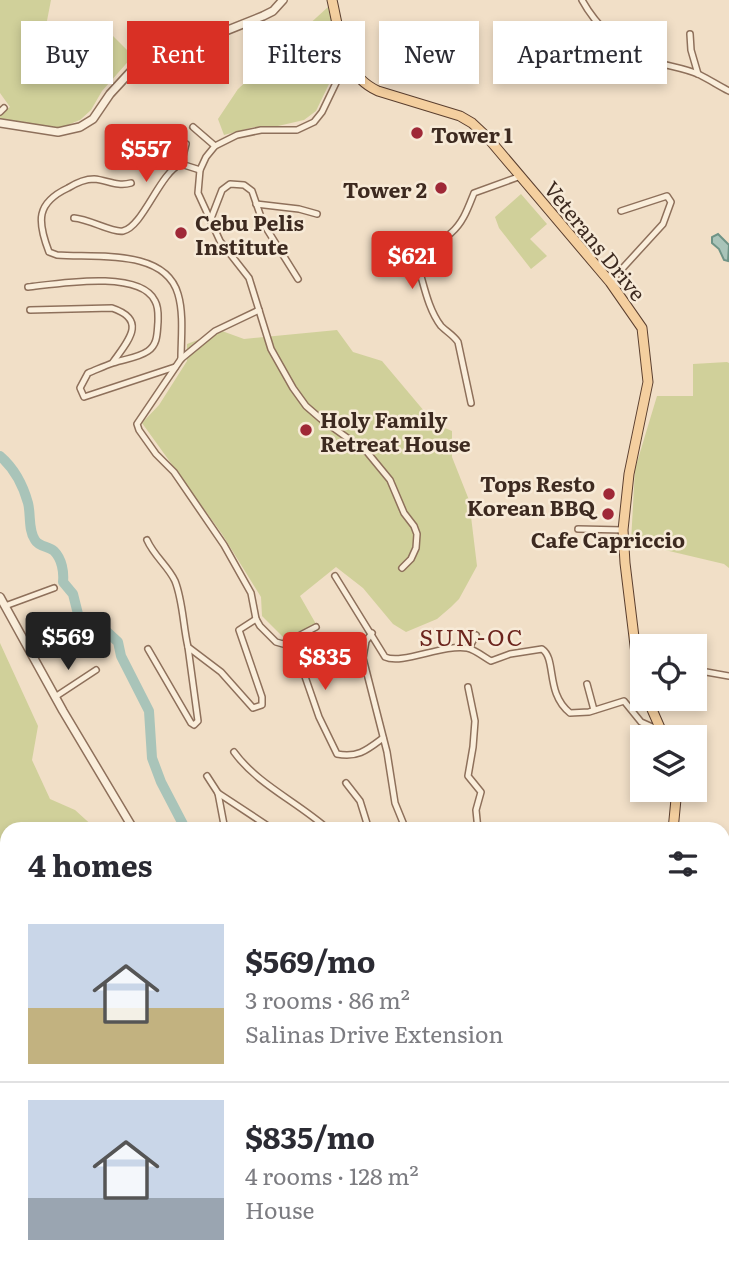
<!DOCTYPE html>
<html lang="en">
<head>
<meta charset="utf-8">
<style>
	body { margin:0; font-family:Literata,serif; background:#f7f7f7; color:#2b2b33; height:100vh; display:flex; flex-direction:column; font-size:26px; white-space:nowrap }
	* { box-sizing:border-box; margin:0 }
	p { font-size:23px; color:#7c7c81 }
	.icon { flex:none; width:38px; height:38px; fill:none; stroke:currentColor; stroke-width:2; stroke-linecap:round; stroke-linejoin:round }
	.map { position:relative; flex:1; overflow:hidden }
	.side { position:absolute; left:0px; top:822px; width:730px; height:450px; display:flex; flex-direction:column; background:#fff; border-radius:21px 21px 0 0; box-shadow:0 4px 10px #0003 }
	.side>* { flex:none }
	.hud { position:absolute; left:21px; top:21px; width:688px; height:63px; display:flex; gap:14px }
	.fabs { position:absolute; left:630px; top:634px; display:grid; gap:14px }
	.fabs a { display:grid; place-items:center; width:77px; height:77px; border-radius:0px; background:#fff; box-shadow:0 4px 10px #0003; font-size:35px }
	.price { position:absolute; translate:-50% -60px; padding:0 16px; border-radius:7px; background:#d93025; color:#fff; font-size:23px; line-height:46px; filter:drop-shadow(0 2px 4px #0008) }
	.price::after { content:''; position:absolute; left:50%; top:42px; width:21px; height:16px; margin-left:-10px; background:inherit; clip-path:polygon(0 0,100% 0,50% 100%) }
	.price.current { background:#222; color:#fff }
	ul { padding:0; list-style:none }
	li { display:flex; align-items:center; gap:21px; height:175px; padding:0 28px }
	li+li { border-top:2px solid #e1e1e2 }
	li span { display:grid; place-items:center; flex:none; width:196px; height:140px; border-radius:0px; color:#555 }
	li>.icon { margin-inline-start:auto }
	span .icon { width:84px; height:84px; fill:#fffc; stroke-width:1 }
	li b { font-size:30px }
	h2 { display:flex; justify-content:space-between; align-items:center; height:84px; padding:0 28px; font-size:30px }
	.tag { padding:0 24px; border-radius:0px; background:#fff; box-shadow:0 4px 10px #0003; font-size:24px; line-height:63px }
	.tag.current { background:#d93025; color:#fff }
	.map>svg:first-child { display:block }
	.green { fill:#d0d09a }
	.water { fill:#a9c4b9; stroke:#6e9386; stroke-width:2 }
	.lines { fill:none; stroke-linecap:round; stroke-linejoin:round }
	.river { stroke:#a9c4b9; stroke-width:10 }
	.minor-casing { stroke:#8e705b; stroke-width:8 }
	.tertiary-casing { stroke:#8e705b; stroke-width:10 }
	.primary-casing { stroke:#5b3f2f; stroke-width:11 }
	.minor { stroke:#faeedb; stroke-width:5 }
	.tertiary { stroke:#faeedb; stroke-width:7 }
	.primary { stroke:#f4cf9f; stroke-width:9 }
	.poi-dot { fill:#9f2837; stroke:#f7ead7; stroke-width:2.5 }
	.labels { text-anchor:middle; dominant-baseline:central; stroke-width:5; stroke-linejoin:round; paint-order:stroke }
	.poi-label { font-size:21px; font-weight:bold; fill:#3d2a20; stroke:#f7ead7; text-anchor:start }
	.street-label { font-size:21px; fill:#3d2a20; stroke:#f7ead7 }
	.neighbourhood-label { font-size:23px; letter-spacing:2px; fill:#6c241d; stroke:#f7ead7 }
</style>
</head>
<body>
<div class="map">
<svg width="729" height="1271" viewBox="0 0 729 1271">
	<rect width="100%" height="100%" fill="#f1dfc7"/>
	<!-- green -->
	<g class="green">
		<path d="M0,0H51L45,31L71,46L102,25L133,56L102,91L91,110L80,120L60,128L0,120V114L10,107L0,93Z"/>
		<path d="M328,7L340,61L316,111L304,120L278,126L254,127L224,135L218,119L238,89Z"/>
		<path d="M521,194L547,224L530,239L547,256L531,269L499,228L495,217Z"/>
		<path d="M337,330L353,352L382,361L435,424L452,431V457L469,500L477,566L459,599L451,607L437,619L406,632L393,624L363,588L336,567L300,596L316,624L284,638L262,616L261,597L222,534L142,423L159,405L187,361V344L222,331L244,339Z"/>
		<path d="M727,362L729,363V568L724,564L631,542L635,469L657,396H693V364Z"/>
		<path d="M0,643L38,726L32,760L50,799L75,810L96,829L7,830V864L0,860Z"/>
	</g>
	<!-- water -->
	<path class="water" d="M718,234L729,245L728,261L724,260L719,249L712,243V237Z"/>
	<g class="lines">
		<!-- river -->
		<g class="river">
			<path d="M0,456C14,468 23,485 28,503C31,514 28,530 35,540C39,547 48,546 54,551C62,559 64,572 63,582L73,594L79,618L105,630L118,642L121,656L149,711L152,758L161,782L186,830"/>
			<path d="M390,1265L392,1271"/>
		</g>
		<!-- minor casing -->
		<g class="minor-casing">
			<g id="minor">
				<path d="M582,0C595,24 621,50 646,59C663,66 683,67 700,75C710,80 719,86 729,91"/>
				<path d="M690,34L691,50L698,74"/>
				<path d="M347,60L322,112L314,122L297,130H261L237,135L215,146L206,157L200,170L198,193L220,241L249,278L271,349L293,388L306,406L321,419L367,452L390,480L404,513L414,526L417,534L416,548L411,559L402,568"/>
				<path d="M0,112L4,108"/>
				<path d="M193,127L215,146"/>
				<path d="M181,164L200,170"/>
				<path d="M131,183C117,187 107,180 94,179C84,179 76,183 68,188C36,203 37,221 49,252L57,255C94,258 165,248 178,294C184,314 181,339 181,359"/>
				<path d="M256,204L299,209L317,214"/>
				<path d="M74,218C89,219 113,233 123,231C143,227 160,172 181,164L186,144"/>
				<path d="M210,221L222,190L230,184L244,185L252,191L263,223L298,279"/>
				<path d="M610,282L663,224L671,202L667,196L621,211"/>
				<path d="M28,287C56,284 140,269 155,301C159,308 158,315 158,322C157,333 158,344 148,351C138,358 124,359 113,363C104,366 96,370 88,373L80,388L84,397L175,367"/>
				<path d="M30,310L112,308C148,320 128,341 113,362"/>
				<path d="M259,310L215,331L181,359L137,424L139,430L156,454L174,472L224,545L251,593L256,619L260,626L276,642L283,644L316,627"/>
				<path d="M471,403L458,342C453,335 447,332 441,326C428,309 424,285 418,266C424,251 439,244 451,233C463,223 468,208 474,193L521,176"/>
				<path d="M578,529L623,530"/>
				<path d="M147,540C154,556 168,566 175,581C183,601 183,626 188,647L221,672L253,708L262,705V697L239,630L256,619"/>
				<path d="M335,576L385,657C402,665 443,644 467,648C474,649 484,657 491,661L510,654L542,649C557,659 545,693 570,713L589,712L624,701L641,722L661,731"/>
				<path d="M5,606L54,588"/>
				<path d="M372,633L366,641L363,658L387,752L395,803L406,830"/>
				<path d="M292,639L319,717L337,754C358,758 367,750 383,738"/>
				<path d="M469,648L476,635"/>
				<path d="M148,649L191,723L194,725L198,721L188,647"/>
				<path d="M695,670L729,676"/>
				<path d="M587,684L594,710"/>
				<path d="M468,687L475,721L473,747L468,776L481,792L476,810L478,830"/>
				<path d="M55,697L96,670"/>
				<path d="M234,752C258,785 298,802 329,830"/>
				<path d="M207,776L218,793L225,830"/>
				<path d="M346,783L360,801L369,830"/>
				<path d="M218,793L274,830"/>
				<path d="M723,858H729"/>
				<path d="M0,906L7,895"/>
				<path d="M0,918L7,920"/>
				<path d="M0,967L7,974"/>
				<path d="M0,1170L7,1179"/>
				<path d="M0,1212L7,1218"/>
				<path d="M0,1249L7,1246"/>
				<path d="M30,1265L32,1271"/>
				<path d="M554,1265L555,1271"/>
				<path d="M590,1265L596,1271"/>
				<path d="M237,1269L243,1265"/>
				<path d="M117,1271L118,1265"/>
				<path d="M131,1271L133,1265"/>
			</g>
		</g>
		<!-- tertiary casing -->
		<g class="tertiary-casing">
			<g id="tertiary">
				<path d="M0,123L58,132L80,127L93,119L110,94L134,68L151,54L193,44L263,16L273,11L283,0"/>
				<path d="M0,597L63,711L134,830"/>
				<path d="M667,1265L673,1271"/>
			</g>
		</g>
		<!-- primary casing -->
		<g class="primary-casing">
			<g id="primary">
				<path d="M332,0C340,34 342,75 378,91L460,116L472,123L488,138L610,282L642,328L648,382L629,474L623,530L625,563L637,662L642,687"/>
				<path d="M647,698L664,737"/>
				<path d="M673,830L677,789"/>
				<path d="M723,1167L729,1172"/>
			</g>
		</g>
		<!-- minor -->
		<use href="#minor" class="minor"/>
		<!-- tertiary -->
		<use href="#tertiary" class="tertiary"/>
		<!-- primary -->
		<use href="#primary" class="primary"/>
	</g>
	<!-- markers -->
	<g class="poi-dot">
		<circle cx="417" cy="133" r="7"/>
		<circle cx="441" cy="188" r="7"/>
		<circle cx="181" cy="233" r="7"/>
		<circle cx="306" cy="430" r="7"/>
		<circle cx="609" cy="494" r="7"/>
		<circle cx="608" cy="514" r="7"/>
	</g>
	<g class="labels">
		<!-- poi labels -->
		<g class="poi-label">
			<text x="431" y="133">Tower 1</text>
			<text x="427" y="188" text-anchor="end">Tower 2</text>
			<text x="195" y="221">Cebu Pelis<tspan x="195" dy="24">Institute</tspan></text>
			<text x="320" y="418">Holy Family<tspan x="320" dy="24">Retreat House</tspan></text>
			<text x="595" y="482" text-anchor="end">Tops Resto<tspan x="595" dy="24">Korean BBQ</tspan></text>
			<text x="608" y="538" text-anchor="middle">Cafe Capriccio</text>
		</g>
		<!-- street labels -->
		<g class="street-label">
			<text transform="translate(596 240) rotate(51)">Veterans Drive</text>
		</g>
		<!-- neighbourhood labels -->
		<g class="neighbourhood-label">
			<text x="472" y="636">SUN-OC</text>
		</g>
	</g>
</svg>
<div class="fabs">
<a><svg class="icon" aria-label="locate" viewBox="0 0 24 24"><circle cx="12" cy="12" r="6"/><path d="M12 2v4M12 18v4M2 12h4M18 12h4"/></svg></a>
<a><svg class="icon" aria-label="layers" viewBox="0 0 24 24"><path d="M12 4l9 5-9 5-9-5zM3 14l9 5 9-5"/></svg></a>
</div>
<b class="price" style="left:146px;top:184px">$557</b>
<b class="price" style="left:412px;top:291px">$621</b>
<b class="price current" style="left:68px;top:672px">$569</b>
<b class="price" style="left:325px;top:692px">$835</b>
<div class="hud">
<a class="tag">Buy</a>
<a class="tag current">Rent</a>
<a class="tag">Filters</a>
<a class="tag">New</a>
<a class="tag">Apartment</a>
</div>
<section class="side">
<h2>4 homes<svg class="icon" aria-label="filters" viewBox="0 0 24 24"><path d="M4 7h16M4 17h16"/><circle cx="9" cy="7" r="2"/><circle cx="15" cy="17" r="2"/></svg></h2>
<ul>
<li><span style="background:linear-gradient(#c9d6e8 60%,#c2b280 0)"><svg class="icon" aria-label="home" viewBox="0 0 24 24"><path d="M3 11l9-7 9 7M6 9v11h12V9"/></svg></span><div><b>$569/mo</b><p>3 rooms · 86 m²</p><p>Salinas Drive Extension</p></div></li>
<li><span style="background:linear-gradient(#c9d6e8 70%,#9aa5b1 0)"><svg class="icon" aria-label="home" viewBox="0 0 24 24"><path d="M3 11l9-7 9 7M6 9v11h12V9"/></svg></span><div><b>$835/mo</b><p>4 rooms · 128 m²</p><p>House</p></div></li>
</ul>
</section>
</div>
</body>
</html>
